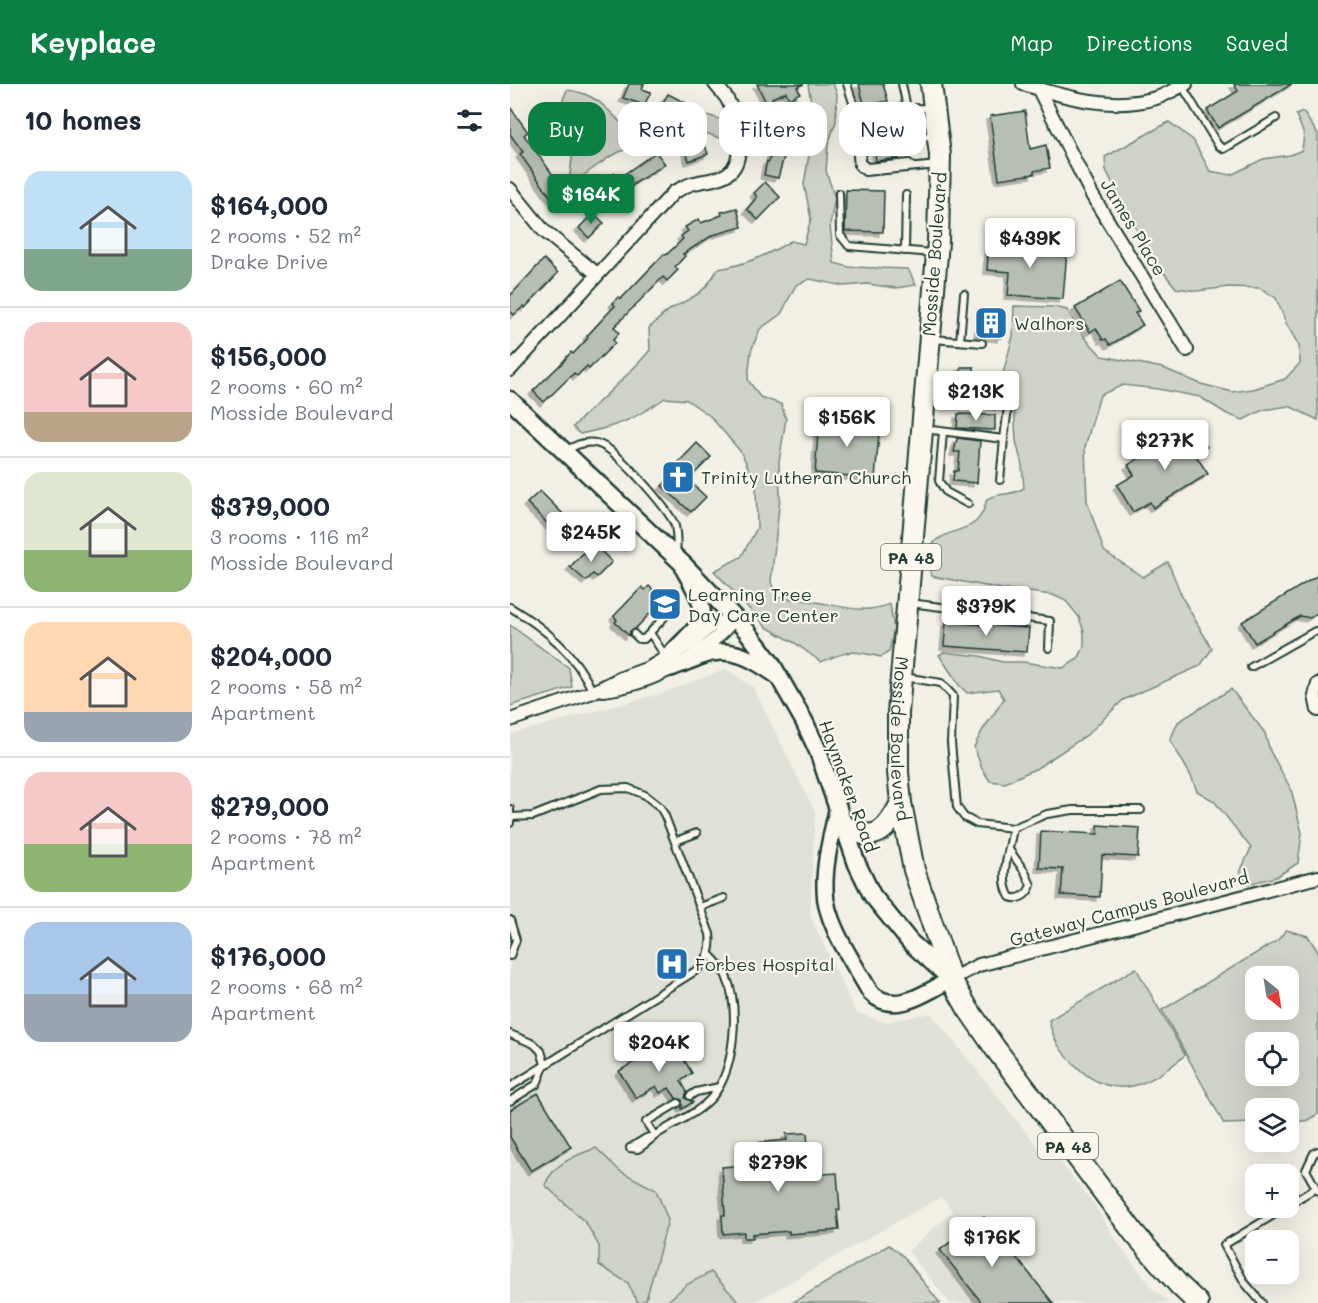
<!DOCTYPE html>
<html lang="en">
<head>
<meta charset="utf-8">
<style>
	body { margin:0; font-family:Mali,sans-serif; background:#f6f6f7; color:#1f2937; height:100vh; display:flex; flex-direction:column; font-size:22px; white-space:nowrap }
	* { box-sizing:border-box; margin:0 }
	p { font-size:20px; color:#747a83 }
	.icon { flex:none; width:33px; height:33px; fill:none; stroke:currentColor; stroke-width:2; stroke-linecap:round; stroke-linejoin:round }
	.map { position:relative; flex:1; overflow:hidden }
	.sheet { display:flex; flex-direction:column; background:#fff; width:510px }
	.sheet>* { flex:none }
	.guide { position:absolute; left:18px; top:18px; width:570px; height:54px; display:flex; gap:12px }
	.needle { width:39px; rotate:150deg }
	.controls { position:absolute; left:735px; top:882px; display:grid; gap:12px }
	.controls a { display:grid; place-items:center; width:54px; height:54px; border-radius:12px; background:#fff; box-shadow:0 6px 24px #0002; font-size:30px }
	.price { position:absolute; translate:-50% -51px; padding:0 14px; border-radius:6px; background:#fff; color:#222; font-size:20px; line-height:39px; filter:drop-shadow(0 2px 3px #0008) }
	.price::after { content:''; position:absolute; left:50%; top:36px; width:18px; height:14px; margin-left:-9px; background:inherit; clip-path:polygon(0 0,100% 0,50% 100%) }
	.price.active { background:#0b8043; color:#fff }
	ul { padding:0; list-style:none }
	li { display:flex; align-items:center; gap:18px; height:150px; padding:0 24px }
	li+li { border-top:2px solid #e0e1e3 }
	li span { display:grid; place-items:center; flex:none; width:168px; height:120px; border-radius:18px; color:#555 }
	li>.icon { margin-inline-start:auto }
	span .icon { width:72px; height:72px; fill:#fffc; stroke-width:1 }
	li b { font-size:26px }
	h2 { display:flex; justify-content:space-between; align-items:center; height:72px; padding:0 24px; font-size:26px }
	.tag { padding:0 21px; border-radius:18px; background:#fff; box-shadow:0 6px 24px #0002; font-size:21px; line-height:54px }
	.tag.active { background:#0b8043; color:#fff }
	header { display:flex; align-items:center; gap:36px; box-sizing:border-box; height:84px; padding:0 30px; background:#0b8043; color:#fff }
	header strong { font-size:28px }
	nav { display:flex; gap:33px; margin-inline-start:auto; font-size:21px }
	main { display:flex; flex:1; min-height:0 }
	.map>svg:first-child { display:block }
	.built { fill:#e0e1d6 }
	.green { fill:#cfd2c8; stroke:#77887e; stroke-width:1.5; fill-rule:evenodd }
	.building { fill:#b7beb3; stroke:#1f3d34; stroke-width:1.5; filter:url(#shadow) }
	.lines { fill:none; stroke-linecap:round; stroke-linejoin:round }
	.service-casing { stroke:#1f3d34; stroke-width:10 }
	.minor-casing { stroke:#1f3d34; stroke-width:16 }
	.tertiary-casing { stroke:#1f3d34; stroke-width:20 }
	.secondary-casing { stroke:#1f3d34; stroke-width:21 }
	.primary-casing { stroke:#1f3d34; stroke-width:24 }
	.service { stroke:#fbf7ec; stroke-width:6 }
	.minor { stroke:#fbf7ec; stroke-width:12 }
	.tertiary { stroke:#fbf7ec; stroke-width:15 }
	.secondary { stroke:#fbf7ec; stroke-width:16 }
	.primary { stroke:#fbf7ec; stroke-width:20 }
	.labels { text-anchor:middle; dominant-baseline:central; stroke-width:4.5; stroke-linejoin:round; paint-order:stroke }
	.shield { fill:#fbf7ec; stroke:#61756b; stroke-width:1.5 }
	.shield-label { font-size:16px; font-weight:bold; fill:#1f3d34 }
	.street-label { font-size:18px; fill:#1f3d34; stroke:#fbf7ec }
	.poi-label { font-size:18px; fill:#1f3d34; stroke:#fbf7ec; text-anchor:start }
</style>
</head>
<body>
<header>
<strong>Keyplace</strong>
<nav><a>Map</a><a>Directions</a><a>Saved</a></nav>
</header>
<main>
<section class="sheet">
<h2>10 homes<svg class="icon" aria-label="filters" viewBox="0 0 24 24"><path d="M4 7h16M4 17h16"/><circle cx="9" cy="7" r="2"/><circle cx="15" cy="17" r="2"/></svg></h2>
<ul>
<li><span style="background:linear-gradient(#bfe0f5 65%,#7fa58c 0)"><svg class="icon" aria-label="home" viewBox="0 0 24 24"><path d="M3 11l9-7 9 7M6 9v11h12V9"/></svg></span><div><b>$164,000</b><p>2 rooms · 52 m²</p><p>Drake Drive</p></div></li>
<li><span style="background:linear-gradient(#f6c9c9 75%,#b9a48a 0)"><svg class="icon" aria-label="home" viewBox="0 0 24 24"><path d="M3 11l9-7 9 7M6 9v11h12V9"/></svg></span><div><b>$156,000</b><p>2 rooms · 60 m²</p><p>Mosside Boulevard</p></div></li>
<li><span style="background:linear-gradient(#dfe7d0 65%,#8fb573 0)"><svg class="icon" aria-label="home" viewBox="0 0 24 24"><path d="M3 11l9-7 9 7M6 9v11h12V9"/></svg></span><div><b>$379,000</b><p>3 rooms · 116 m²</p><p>Mosside Boulevard</p></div></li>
<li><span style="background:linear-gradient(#ffd9b3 75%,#9aa5b1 0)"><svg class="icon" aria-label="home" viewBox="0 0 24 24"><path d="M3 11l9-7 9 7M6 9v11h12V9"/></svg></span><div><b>$204,000</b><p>2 rooms · 58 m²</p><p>Apartment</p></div></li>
<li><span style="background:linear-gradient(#f6c9c9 60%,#8fb573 0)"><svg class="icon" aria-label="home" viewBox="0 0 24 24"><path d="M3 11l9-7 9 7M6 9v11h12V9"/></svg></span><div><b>$279,000</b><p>2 rooms · 78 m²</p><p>Apartment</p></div></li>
<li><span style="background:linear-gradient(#a9c7e8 60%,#9aa5b1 0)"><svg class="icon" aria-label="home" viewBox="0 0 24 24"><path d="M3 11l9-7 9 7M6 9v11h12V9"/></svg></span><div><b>$176,000</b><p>2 rooms · 68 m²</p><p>Apartment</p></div></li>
</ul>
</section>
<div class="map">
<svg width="808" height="1219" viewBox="0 0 808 1219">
	<defs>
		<filter id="shadow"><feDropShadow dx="-4" dy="4" stdDeviation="0" flood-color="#0004"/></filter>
	</defs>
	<rect width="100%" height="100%" fill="#f2f0e5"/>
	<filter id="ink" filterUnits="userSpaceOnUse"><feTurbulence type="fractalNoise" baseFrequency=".0167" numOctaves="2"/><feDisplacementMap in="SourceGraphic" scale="12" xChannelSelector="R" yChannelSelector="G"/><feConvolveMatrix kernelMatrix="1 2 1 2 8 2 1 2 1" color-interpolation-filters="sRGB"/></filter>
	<g filter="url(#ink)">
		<!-- built -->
		<path class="built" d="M216,585L243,603L305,728L300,832L346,929L375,938L421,929L533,1069L540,1065L584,1120L607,1158L643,1205L660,1219H440L398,1167L443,1127L431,1113L243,1219H0V650L153,609Z"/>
		<!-- green -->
		<g class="green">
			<path d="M298,0H323L327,10L326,37L318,61L316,87L325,114L320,141L324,179L339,183L398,185L406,201L386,204L357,200L334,202L300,195L286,201L271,230L250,245L241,267L238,296L250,313L271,320L276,335L269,378L270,414L261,498L267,513C279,515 292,516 305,518C333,522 352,531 380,520L384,544L379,568L371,573C342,566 339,566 311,578L285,559L256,543L204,487L231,473L247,444L246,401L231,368L200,332L177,316L155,314C123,336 109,342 70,350L63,343C88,317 117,294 140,266L139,244C146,238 153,230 161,225C187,210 191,213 208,185C235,181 257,171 281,157L294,160L301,135L294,100L300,65L302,38V24Z"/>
			<path d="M57,6C83,9 93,20 110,38L152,39L169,43L197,31L213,36L216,50L209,54L193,48L171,51L150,58L133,57L101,72L74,91L60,107C58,96 61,86 62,74C62,57 55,44 47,30Z"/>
			<path d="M793,28L808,50V336L779,322L753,326L733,336L717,330L690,313L648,305L613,301L590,311L575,363L577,417L594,467L633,493L658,478L673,515L702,565L690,582L613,616L577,651L527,684L495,699L480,697L472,685L464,663L472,647L494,615L488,605L457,609L449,601L429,571L434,568L470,572L492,578H513L553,584L568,575L574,563V548L569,533L556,517L543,511L492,505L421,492L416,470C420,465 423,458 428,455C453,440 469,449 477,415C493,407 500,413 514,404L512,381L506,357L504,319L494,312L491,297L503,252L504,222L544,223L557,226L575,254L592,272L653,284L691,300L723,308L743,305L775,295L790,279L789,262L777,241L766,214L750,204L719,203L687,207L666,204L647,180L621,136L596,86L595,73L659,38L683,56L700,87L721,91L753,75L780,71L792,66L794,50L786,31Z"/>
			<path d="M0,541L59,584L62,603L0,622Z"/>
			<path d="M721,605L755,649L760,667L781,705L792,749L788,779L766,793L738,800L730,788L741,764L704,717L687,707L680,690L660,656L668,638Z"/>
			<path d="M776,846L798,852L808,868V1030L796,1037H779L778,1024H746L745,1039L714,1040L652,926L768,856ZM746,892H778V926H746ZM746,958H778V992H746Z"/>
			<path d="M626,884L675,971C638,1004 602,1019 564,980C550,967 543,955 539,936Z"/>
			<path d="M86,1064L110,1087L146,1106L158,1136L136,1216L128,1219L118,1199L89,1181V1162L76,1139L35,1101C43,1080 66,1071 86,1064Z"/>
			<path d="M379,1161L393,1172L430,1219H282Z"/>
			<path d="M201,1188L230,1219H156L176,1201Z"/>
		</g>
		<!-- building -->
		<g class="building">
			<path d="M119,0H134L132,5L141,8L134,21L113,14Z"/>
			<path d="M247,0H294L287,3L290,9L279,15L276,8L262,14L269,48L255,51L252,31L261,29Z"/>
			<path d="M349,0H373L378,17L368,19L354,20Z"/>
			<path d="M724,0H782L708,44L697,26L728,7Z"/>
			<path d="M158,10L184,23L176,38L150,24Z"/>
			<path d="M0,23L18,48L14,51L54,106L42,115L10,70L13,68L0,50Z"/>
			<path d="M515,27L520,65L536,61L540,84L524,87V90L489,95L480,32Z"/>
			<path d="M188,54L189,59L194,58L198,70L179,77L173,58Z"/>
			<path d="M388,64L389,74L366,77L365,68Z"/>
			<path d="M262,66L275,69L268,94L254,91L257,77L259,78Z"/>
			<path d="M146,68L155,80L125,99L110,116L107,113L101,118L89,106L105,89L110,93Z"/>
			<path d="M255,98L270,113L248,136L237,125L247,113L244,109Z"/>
			<path d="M336,106L374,107L373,148L335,147Z"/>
			<path d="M227,124L232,143L203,151L173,170L175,172L165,183L168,186L157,197L153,193L104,243L109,249L103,256L105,259L79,285L77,282L67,292L64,289L34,318L23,307L53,278L61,268L63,270L78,254L77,252L100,227L105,222L103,219L108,213L111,215L154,170L156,171L173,155L171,152L178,147L175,143L189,135L191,139L212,131L211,128Z"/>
			<path d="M83,129L94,139L79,154L69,144Z"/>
			<path d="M479,157L510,159L509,164L557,167L553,215L498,211L500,188L477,186Z"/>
			<path d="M34,175L48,189L15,224L14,222L4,231L0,227V212Z"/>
			<path d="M610,197L629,227L625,229L633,241L600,261L596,255L593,256L586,244L580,248L565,224Z"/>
			<path d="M471,225L494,228L491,254L468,251Z"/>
			<rect x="451" y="283" width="13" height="18"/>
			<path d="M448,330L485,331V346L447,344Z"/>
			<path d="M309,335L370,340L365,394L305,389Z"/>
			<path d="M684,341L697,363L685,370L698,390L643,424L640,418L623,428L607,401L624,391L618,381Z"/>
			<path d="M447,354L470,357L467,399L443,397L444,387H448L450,368H444Z"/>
			<path d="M187,359L201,373L178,396L196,413L181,428L152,402L171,382L168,379Z"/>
			<path d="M30,407L54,431L41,443L17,419Z"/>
			<path d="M83,459L102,478L87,493L83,490L76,497L60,483Z"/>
			<path d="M808,491V528L800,534L790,532L745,559L732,538Z"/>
			<path d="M139,502L153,516L125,545L120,547L119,552L105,538L107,536L104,532L132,503L135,506Z"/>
			<path d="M436,538L519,544L517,568L434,562Z"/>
			<path d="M588,741L630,744L628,773L592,771L590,813L551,811L553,785L529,784L531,747L588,750Z"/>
			<path d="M163,957L182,989L171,997L177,1008L175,1014L183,1018L172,1025V1016L166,1014L159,1004L150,1009L146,1002L126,1014L109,987L126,977L124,974L132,969L135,974Z"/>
			<path d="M28,1009L61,1063L21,1087L0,1053V1026Z"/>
			<path d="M297,1049L298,1064L284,1066L286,1092L327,1089L330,1126H327L329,1146L279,1150V1147L242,1150L243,1154H234V1148L213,1150L212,1131H215L212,1083L235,1081L233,1060L277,1056L276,1050Z"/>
			<path d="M474,1133L543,1219H472L430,1166Z"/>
		</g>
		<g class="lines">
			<!-- service casing -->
			<g class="service-casing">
				<g id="service">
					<path d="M337,0L345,25L422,24"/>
					<path d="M392,0L397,24"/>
					<path d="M672,2L708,61L714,65L766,34"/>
					<path d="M425,52C406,53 362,52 346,63L348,82L355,88L428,81"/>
					<path d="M384,55C374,64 350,58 351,78L357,83L399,79L403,83"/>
					<path d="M329,109L330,151L339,162L423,169"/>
					<path d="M395,167L396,111"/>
					<path d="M423,255L472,259"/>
					<path d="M450,257L454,210"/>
					<path d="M414,345L494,355L498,323L417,313"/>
					<path d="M433,348L429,397L436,408L458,420"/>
					<path d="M56,367C68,359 82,355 95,363C110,371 160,426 165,442C167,451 167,460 166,470"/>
					<path d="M490,396L494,355"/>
					<path d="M400,519L540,537L539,564"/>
					<path d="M0,523C36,545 65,569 83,608"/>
					<path d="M140,549L156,573"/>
					<path d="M124,550L129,555H134L160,527"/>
					<path d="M741,583L805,547L808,548"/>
					<path d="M394,593L431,599L443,612L441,659L447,723L454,733L467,740L503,744L537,730L563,726H631"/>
					<path d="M0,725V739"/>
					<path d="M0,733L23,732L91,705L118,704L135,711L150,723L155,732L200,850C202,866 198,874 187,886L0,1003"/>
					<path d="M166,757L187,749"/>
					<path d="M500,767L515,788L521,801C518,810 510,817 500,813C488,793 500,765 503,744"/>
					<path d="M190,823L214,814"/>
					<path d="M0,836L6,856L0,872"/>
					<path d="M0,950L24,960L31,967L35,980L27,1000L0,1017"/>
					<path d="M180,1012L186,1008L209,1003"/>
					<path d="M145,1052L136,1038L168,1019"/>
					<path d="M120,1064L128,1065C135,1061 140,1056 146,1051C165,1038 188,1030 203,1012C225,985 230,923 216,892C212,884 206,877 199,870"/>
					<path d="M120,1064L136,1054L144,1052"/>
					<path d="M806,1104L796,1086L804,1069L808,1067"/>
					<path d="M778,1121L806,1104L808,1107"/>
					<path d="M752,1219L735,1199L714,1161L775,1124"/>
				</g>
			</g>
			<!-- minor casing -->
			<g class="minor-casing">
				<g id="minor">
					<path d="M513,0C555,13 602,27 646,14C656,11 666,4 676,0"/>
					<path d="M528,4L582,111L677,266"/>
					<path d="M0,105L34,147L87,190"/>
					<path d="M0,286L164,108C169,106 175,102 181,100C193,96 206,97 217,90C238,77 227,32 217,15C214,10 209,5 205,0"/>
					<path d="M808,600L805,612L808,626"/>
					<path d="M93,606C142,600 193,573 225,534"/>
					<path d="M0,636L83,608L109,595L139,584L183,558L202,541L225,534"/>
					<path d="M441,895L469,881L808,793"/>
				</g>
			</g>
			<!-- tertiary casing -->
			<g class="tertiary-casing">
				<g id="tertiary">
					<path d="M157,574C193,534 206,540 174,486"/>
					<path d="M161,584C172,580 181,576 192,572C221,560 246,577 269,593"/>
					<path d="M328,722C322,750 314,778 315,806C315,839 344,879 360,908C384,933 417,908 441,895"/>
				</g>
			</g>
			<!-- secondary casing -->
			<g class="secondary-casing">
				<path id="secondary" d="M0,316L174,481L236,546L261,579L294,637L308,667L347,780L362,811L400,858L441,895"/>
			</g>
			<!-- primary casing -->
			<g class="primary-casing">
				<g id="primary">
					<path id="s1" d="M421,0L430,71L428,158L388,629V688L391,719L404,786L441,895L458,925L485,964L624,1149L669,1201L688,1219"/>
					<path d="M334,742C365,760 376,748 391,719"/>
				</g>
			</g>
			<!-- service -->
			<use href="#service" class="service"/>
			<!-- minor -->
			<use href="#minor" class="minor"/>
			<!-- tertiary -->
			<use href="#tertiary" class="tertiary"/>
			<!-- secondary -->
			<use href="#secondary" class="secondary"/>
			<!-- primary -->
			<use href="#primary" class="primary"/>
		</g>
	</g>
	<!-- icons -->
	<defs>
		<g id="building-square" transform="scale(1.725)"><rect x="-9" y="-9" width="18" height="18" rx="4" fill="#1f6fb2" stroke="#fbf7ec"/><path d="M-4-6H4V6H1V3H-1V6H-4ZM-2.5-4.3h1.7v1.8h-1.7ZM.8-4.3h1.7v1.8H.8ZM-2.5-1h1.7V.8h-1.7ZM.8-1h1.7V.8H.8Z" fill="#fff"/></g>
		<g id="church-square" transform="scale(1.725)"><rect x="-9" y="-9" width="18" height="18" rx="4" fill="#1f6fb2" stroke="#fbf7ec"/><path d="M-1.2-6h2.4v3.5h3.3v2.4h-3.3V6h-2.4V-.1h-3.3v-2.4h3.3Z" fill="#fff"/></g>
		<g id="school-square" transform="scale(1.725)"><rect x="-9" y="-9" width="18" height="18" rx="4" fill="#1f6fb2" stroke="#fbf7ec"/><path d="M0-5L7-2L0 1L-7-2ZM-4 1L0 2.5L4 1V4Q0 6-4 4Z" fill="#fff"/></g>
		<g id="hospital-square" transform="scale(1.725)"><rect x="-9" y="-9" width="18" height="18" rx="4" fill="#1f6fb2" stroke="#fbf7ec"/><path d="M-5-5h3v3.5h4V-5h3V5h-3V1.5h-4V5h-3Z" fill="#fff"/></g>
	</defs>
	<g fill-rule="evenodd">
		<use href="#building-square" x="481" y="239"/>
		<use href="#church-square" x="168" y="393"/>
		<use href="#school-square" x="155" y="520"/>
		<use href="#hospital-square" x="162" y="880"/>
	</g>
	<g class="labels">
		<!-- shield labels -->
		<g class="shield">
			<rect x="371" y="460" width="60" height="26" rx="4.5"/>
			<rect x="528" y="1049" width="60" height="26" rx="4.5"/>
		</g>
		<g class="shield-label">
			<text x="401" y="473">PA 48</text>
			<text x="558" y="1062">PA 48</text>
		</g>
		<!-- street labels -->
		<g class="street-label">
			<text transform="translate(624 143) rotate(59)">James Place</text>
			<text transform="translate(424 170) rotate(-86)">Mosside Boulevard</text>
			<text stroke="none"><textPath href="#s1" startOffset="657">Mosside Boulevard</textPath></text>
			<text transform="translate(339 702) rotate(70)">Haymaker Road</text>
			<text transform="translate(619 824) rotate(-15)">Gateway Campus Boulevard</text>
		</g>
		<!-- poi labels -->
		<g class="poi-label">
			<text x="504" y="239">Walhors</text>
			<text x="191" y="393">Trinity Lutheran Church</text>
			<text x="178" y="510">Learning Tree<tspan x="178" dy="21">Day Care Center</tspan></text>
			<text x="185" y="880">Forbes Hospital</text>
		</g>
	</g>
</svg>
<div class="controls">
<a><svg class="needle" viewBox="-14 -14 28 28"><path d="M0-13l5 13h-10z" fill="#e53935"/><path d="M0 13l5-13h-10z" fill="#747a83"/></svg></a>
<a><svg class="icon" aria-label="locate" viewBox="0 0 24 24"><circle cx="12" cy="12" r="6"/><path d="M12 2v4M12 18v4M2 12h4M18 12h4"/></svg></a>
<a><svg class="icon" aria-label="layers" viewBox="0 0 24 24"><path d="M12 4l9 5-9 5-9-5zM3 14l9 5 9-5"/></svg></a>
<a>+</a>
<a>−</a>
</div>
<b class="price active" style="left:81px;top:141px">$164K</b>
<b class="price" style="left:520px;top:185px">$439K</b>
<b class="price" style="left:466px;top:338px">$213K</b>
<b class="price" style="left:337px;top:364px">$156K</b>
<b class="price" style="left:655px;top:387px">$277K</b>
<b class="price" style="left:81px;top:479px">$245K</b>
<b class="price" style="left:476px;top:553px">$379K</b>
<b class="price" style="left:149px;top:989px">$204K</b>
<b class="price" style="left:268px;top:1109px">$279K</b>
<b class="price" style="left:482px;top:1184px">$176K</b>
<div class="guide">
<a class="tag active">Buy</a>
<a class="tag">Rent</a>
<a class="tag">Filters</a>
<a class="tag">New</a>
</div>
</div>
</main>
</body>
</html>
